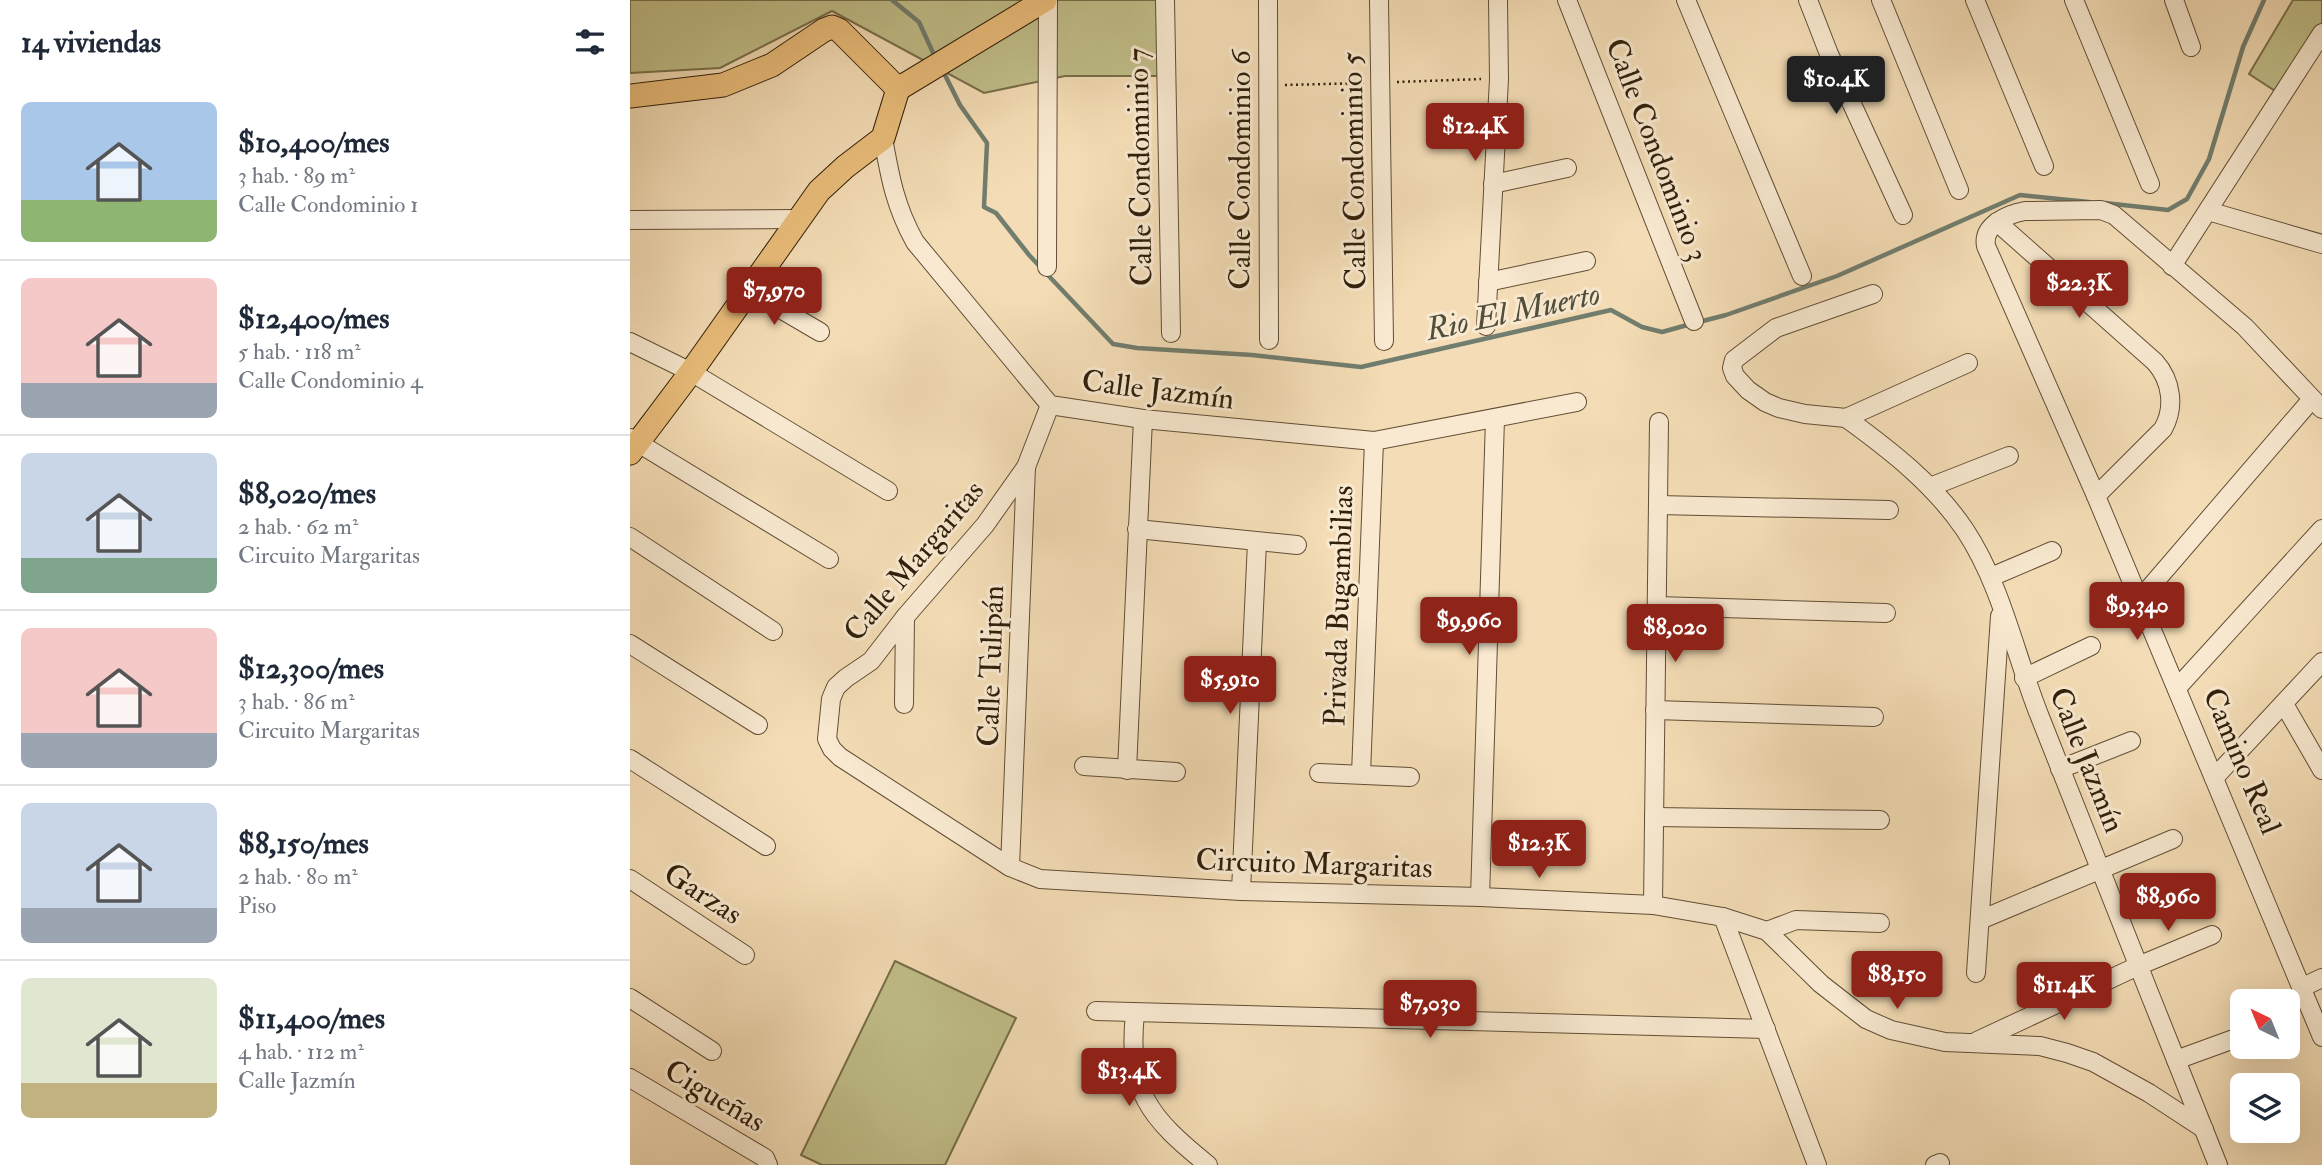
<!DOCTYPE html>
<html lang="es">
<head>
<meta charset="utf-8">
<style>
	body { margin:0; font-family:"IM FELL Double Pica",serif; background:#f6f6f7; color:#1f2937; height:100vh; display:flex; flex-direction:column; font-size:26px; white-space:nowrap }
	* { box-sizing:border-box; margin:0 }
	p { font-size:23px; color:#747a83 }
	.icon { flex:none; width:38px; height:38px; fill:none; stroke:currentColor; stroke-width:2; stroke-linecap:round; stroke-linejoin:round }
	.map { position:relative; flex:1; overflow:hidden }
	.panel { display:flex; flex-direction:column; background:#fff; width:630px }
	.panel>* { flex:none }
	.needle { width:46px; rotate:317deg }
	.fabs { position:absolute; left:1600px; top:989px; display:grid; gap:14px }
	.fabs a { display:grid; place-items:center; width:70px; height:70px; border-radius:10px; background:#fff; box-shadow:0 7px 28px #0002; font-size:35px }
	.price { position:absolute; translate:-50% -60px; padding:0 16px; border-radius:7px; background:#8f2418; color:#fff; font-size:23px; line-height:46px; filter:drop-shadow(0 2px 4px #0008) }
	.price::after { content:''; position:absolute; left:50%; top:42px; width:21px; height:16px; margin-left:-10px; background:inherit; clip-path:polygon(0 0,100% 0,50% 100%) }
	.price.on { background:#222; color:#fff }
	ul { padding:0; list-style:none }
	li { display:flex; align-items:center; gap:21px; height:175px; padding:0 21px }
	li+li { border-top:2px solid #e0e1e3 }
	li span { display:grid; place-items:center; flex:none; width:196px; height:140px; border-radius:10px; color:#555 }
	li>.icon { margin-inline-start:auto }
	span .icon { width:84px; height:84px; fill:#fffc; stroke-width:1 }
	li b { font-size:30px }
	h2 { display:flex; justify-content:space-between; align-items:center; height:84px; padding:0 21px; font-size:30px }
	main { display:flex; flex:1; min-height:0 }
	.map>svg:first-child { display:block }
	.green { fill:#c1bf8a; stroke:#786f4a; stroke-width:2 }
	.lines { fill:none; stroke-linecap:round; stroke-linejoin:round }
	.stream { stroke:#717d6e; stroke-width:4.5 }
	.minor-casing { stroke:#614e35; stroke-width:20 }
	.major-casing { stroke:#301f0a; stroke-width:25 }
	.path { stroke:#301f0a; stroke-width:2.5; stroke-dasharray:2 3.5; stroke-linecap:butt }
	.minor { stroke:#f8e9d0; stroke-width:18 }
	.major { stroke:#eabe7b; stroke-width:23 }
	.labels { text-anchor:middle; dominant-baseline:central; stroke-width:6; stroke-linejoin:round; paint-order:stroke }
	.street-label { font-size:30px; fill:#301f0a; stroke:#f8e9d0 }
	.water-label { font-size:32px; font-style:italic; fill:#504e3c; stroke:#f8e9d0 }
</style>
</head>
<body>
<main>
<section class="panel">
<h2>14 viviendas<svg class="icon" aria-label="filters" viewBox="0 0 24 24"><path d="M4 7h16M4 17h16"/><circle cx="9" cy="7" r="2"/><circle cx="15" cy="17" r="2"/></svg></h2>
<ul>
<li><span style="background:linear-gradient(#a9c7e8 70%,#8fb573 0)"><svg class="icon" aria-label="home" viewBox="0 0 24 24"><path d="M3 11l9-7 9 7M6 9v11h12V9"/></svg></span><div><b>$10,400/mes</b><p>3 hab. · 89 m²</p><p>Calle Condominio 1</p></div></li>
<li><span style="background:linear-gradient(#f6c9c9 75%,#9aa5b1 0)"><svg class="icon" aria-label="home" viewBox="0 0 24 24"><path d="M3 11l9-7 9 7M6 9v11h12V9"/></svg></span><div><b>$12,400/mes</b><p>5 hab. · 118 m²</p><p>Calle Condominio 4</p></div></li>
<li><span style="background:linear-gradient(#c9d6e8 75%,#7fa58c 0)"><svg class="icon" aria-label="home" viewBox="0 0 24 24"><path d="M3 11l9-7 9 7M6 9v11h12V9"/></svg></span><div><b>$8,020/mes</b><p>2 hab. · 62 m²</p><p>Circuito Margaritas</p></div></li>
<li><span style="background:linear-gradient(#f6c9c9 75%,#9aa5b1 0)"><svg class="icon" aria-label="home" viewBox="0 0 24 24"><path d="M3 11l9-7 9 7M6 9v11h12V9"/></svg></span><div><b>$12,300/mes</b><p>3 hab. · 86 m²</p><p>Circuito Margaritas</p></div></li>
<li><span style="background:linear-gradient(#c9d6e8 75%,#9aa5b1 0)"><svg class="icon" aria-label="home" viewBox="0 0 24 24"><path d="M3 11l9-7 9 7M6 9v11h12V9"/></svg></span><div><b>$8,150/mes</b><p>2 hab. · 80 m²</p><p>Piso</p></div></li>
<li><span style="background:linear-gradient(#dfe7d0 75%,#c2b280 0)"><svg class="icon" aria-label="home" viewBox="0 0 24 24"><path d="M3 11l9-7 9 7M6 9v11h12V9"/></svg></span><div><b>$11,400/mes</b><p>4 hab. · 112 m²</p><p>Calle Jazmín</p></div></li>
</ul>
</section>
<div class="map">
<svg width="1692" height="1165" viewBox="0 0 1692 1165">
	<rect width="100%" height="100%" fill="#f4ddb6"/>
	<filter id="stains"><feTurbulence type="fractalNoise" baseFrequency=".00286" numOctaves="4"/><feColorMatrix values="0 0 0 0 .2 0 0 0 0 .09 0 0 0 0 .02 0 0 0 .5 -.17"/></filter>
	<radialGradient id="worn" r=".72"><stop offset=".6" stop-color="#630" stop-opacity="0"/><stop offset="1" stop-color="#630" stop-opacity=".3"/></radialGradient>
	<!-- green -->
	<g class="green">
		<path d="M0,0H544V76H435L354,93L202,11L90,68L0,73Z"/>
		<path d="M1663,0H1692V31L1653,96L1619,74Z"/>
		<path d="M265,961L386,1018L315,1165H192L171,1155Z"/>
	</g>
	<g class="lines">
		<!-- stream -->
		<g class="stream">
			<path d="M262,0L289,22L305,57"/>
			<path d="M313,71L330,105L357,143L354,207L366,213L399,255L483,344L507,348L622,355L731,367L981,310L1012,327L1032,332L1061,324"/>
			<path d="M1475,203L1538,210L1557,199L1579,159L1613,47L1634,0"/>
			<path d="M1069,322L1096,315L1207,276L1390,195L1459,202"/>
		</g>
		<!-- minor casing -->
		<g class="minor-casing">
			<g id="minor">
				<path d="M535,0L541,333"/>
				<path d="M638,0L639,340"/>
				<path d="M749,0L754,341"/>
				<path d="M937,0L1064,321"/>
				<path d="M1056,0L1172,276"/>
				<path d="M1178,0L1199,54L1273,215"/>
				<path d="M1251,0L1329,190"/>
				<path d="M1345,0L1414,166"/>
				<path d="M1444,0L1520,184"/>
				<path d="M1544,0L1561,47"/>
				<path d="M253,138C260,177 265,206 285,242L420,405L513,419L744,441L947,402"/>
				<path d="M863,184L937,168"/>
				<path d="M1578,211L1692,244"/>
				<path d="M0,220L167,219"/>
				<path d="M1367,222L1525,362C1542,381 1545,408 1533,429L1466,496"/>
				<path d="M1542,266L1692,33"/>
				<path d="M417,267L418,0"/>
				<path d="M858,282L956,261"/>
				<path d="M118,290L190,332"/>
				<path d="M1243,294L1146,328L1104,360L1102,368L1105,376L1118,390L1135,402L1149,408L1175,414L1216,418L1338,363"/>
				<path d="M856,326L869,79L868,0"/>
				<path d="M0,342L61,372L258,491"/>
				<path d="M420,405L396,467L355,525L275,617L241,661L216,678L206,687L201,699L197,739L202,749L210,757L380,867L410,879L611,891L850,897L1023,905L1093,917L1137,931L1191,984L1236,1019L1261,1030L1315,1042L1410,1046L1437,1053L1463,1062L1519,1093L1574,1129"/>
				<path d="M1692,409L1615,327L1484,215L1471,210L1395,211C1378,214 1352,225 1356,246L1466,496L1692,1037"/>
				<path d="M1216,418C1260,450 1304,484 1335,530C1372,586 1385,655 1410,717C1469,866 1528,1016 1588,1165"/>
				<path d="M0,438L199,559"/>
				<path d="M1300,487L1379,456"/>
				<path d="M1028,505L1259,510"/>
				<path d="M507,529L667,545"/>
				<path d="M0,537L143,631"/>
				<path d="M1361,577L1422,551"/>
				<path d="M1510,599L1682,399"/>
				<path d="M1027,606L1256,613"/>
				<path d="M0,644L128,725"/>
				<path d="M1394,678L1461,646"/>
				<path d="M1547,688L1692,529"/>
				<path d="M274,704L275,617"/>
				<path d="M1654,704L1692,770"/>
				<path d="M1025,710L1244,717"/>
				<path d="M0,759L136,846"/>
				<path d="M454,766L546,772"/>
				<path d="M1430,769L1501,741"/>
				<path d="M497,770L513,419"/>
				<path d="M689,773L780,777"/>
				<path d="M731,774L744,441"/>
				<path d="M1584,778L1692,662"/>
				<path d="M1024,817L1250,820"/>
				<path d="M380,867L396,467"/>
				<path d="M0,879L115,955"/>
				<path d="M611,891L627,542"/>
				<path d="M850,897L865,419"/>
				<path d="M1023,905L1029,422"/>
				<path d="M1093,917L1187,1165"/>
				<path d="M1350,920L1543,839"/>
				<path d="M1137,931L1166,920L1250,923"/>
				<path d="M1346,973L1370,616"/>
				<path d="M1673,987L1692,978"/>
				<path d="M0,998L82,1051"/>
				<path d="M466,1011L1136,1029"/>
				<path d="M505,1013C497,1092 519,1117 578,1165"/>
				<path d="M1347,1041L1508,966L1582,935"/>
				<path d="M1546,1060L1612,1036"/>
				<path d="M0,1078L135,1158L138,1165"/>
				<path d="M1305,1165L1310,1163"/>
			</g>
		</g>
		<!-- major casing -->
		<g class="major-casing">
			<g id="major">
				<path d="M0,96L93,85L142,65L194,30L202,27L209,30L268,89L415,0"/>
				<path d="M0,453L61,372L189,191L215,167L253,138L268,89"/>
			</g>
		</g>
		<!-- path -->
		<g class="path">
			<path d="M767,82L851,79"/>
			<path d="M655,85L736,83"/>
		</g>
		<!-- minor -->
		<use href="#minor" class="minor"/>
		<!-- major -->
		<use href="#major" class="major"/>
	</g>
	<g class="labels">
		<!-- street labels -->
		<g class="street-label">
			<text transform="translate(1027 150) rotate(69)">Calle Condominio 3</text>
			<text transform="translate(510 167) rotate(-91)">Calle Condominio 7</text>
			<text transform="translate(610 170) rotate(-90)">Calle Condominio 6</text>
			<text transform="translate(724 171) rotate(-91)">Calle Condominio 5</text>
			<text transform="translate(528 390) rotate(7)">Calle Jazmín</text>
			<text transform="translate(284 561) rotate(-50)">Calle Margaritas</text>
			<text transform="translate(709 606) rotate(-88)">Privada Bugambilias</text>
			<text transform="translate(361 666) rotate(-88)">Calle Tulipán</text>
			<text transform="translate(1457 760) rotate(68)">Calle Jazmín</text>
			<text transform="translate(1612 761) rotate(67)">Camino Real</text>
			<text transform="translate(684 864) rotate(2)">Circuito Margaritas</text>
			<text transform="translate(73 894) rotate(33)">Garzas</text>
			<text transform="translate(85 1096) rotate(31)">Cigueñas</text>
		</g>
		<!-- water labels -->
		<g class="water-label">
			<text transform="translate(883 312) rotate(-12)">Rio El Muerto</text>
		</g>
	</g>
	<rect width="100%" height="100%" filter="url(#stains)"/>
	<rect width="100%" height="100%" fill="url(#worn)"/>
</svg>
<div class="fabs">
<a><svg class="needle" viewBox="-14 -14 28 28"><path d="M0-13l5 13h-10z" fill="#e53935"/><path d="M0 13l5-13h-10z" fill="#747a83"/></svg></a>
<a><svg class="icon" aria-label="layers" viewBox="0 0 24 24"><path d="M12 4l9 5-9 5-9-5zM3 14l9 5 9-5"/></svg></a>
</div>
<b class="price on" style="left:1206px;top:116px">$10.4K</b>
<b class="price" style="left:845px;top:163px">$12.4K</b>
<b class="price" style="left:1449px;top:320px">$22.3K</b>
<b class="price" style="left:144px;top:327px">$7,970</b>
<b class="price" style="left:1507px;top:642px">$9,340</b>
<b class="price" style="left:839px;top:657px">$9,960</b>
<b class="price" style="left:1045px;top:664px">$8,020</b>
<b class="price" style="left:600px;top:716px">$5,910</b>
<b class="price" style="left:909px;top:880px">$12.3K</b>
<b class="price" style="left:1538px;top:933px">$8,960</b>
<b class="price" style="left:1267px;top:1011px">$8,150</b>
<b class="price" style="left:1434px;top:1022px">$11.4K</b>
<b class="price" style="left:800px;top:1040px">$7,030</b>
<b class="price" style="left:499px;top:1108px">$13.4K</b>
</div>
</main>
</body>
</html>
